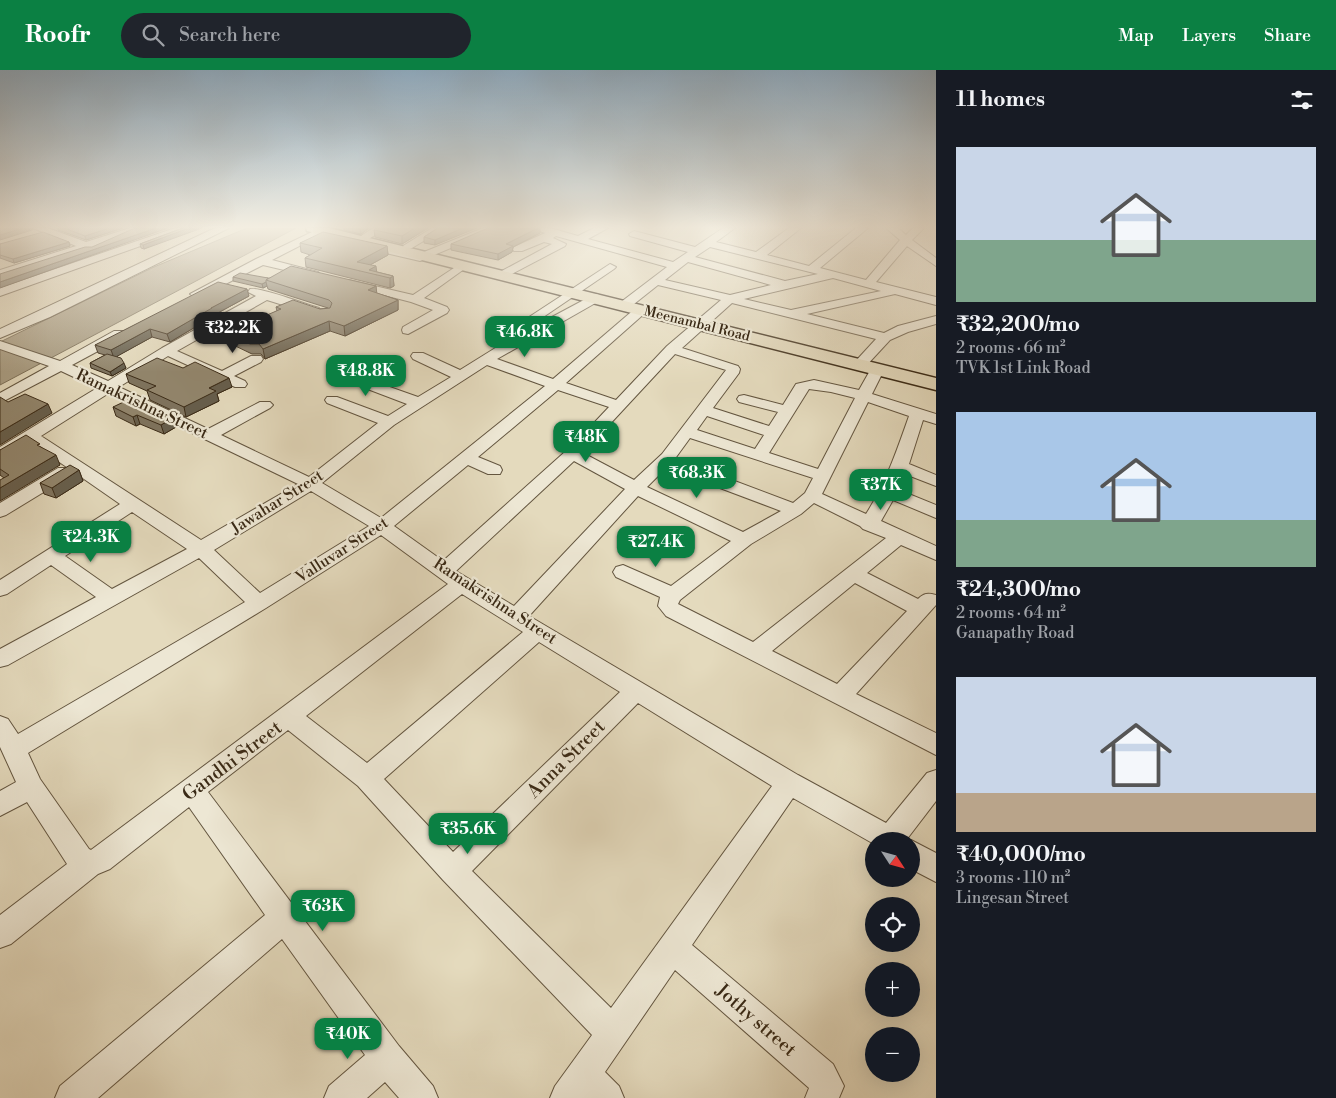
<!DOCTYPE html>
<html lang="en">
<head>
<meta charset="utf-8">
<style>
	body { margin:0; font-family:"Libre Bodoni",serif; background:#20242c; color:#f1f3f6; height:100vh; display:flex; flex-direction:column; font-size:19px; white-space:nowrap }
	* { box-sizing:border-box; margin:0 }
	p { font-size:16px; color:#9ea1a6 }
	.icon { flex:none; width:28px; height:28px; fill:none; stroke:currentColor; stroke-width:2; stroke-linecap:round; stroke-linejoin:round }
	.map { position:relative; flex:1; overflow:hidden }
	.details { display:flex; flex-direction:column; background:#171b24; width:400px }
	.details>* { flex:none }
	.needle { width:32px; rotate:126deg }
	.buttons { position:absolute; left:865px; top:762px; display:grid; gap:10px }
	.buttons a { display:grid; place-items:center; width:55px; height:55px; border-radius:50%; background:#171b24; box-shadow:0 5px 20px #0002; font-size:25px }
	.price { position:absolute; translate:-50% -42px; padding:0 11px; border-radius:10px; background:#0b8043; color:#fff; font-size:16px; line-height:32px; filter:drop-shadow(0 1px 2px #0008) }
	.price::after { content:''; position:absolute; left:50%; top:30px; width:15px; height:11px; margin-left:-8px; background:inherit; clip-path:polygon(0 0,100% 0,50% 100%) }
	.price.current { background:#222; color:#fff }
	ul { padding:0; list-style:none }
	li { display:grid; align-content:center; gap:10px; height:265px; padding:0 20px }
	li span { display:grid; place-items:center; height:155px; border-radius:0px; color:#555 }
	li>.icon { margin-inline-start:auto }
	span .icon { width:90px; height:90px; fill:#fffc; stroke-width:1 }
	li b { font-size:21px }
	h2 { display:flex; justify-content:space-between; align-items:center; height:60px; padding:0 20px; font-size:21px }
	header { display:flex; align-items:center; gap:30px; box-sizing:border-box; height:70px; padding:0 25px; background:#0b8043; color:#fff }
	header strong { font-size:24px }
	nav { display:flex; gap:28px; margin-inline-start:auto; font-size:18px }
	.search { width:350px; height:45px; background:#20242c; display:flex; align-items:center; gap:12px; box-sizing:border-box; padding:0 18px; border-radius:28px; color:#9ea1a6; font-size:19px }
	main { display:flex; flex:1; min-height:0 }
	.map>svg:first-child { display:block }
	.water { fill:#aa9e84; stroke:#7d7058 }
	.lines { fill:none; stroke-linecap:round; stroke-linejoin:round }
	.minor-casing { stroke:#645640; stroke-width:2 }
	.major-casing { stroke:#3a2a16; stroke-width:3 }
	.minor { fill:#ede7d4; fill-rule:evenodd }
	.major { fill:#e4dabd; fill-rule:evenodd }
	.wall { fill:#7e735e; stroke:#3a2a16 }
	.shaded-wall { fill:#665e4c; stroke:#3a2a16 }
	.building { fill:#92866d; stroke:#3a2a16 }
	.labels { text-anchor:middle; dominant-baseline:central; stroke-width:4.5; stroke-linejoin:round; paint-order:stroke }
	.far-street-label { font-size:14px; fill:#3a2a16; stroke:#ede7d4 }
	.street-label { font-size:16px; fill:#3a2a16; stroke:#ede7d4 }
	.near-street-label { font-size:19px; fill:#3a2a16; stroke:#ede7d4 }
</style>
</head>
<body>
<header>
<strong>Roofr</strong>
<div class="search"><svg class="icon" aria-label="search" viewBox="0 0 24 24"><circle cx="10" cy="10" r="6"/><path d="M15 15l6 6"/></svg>Search here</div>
<nav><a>Map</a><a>Layers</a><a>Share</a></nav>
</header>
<main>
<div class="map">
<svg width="936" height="1028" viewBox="0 0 936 1028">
	<rect width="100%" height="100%" fill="#e4dabd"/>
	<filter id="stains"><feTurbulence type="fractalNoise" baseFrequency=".004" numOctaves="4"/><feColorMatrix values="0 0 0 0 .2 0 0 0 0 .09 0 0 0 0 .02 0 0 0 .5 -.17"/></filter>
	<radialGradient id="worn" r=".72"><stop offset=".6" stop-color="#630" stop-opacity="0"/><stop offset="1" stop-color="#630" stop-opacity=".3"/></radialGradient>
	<!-- water -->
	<path class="water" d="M247,158H296L0,315V272L154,197Z"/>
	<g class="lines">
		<!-- minor casing -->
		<g class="minor-casing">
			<g id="minor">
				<path d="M33,158H48L86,172L130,158H146L94,177L93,179H86L0,207V200L76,176Z"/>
				<path d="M175,158H191L0,226V218Z"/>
				<path d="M215,158H229L50,247L0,268V259Z"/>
				<path d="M373,158H386L364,172L419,184L483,158H498L420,191L317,167L272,190L318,202L320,204L318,206L314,207L263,195L200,227L196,228L190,224L256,189L312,162L316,161L355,170Z"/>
				<path d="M432,158H445L412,178H404L403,176Z"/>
				<path d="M532,158H550L578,166L594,158H608L588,169L673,192L688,182L630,166L629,164L634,161L695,177L723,158H735L716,172L756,182L789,158H801L767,185L809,196L856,158H868L820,198L866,210L900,170L886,158H898L906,165L913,158H924L912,170L936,188V196L907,176L876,212L936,227V235L895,224L807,244L884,263L898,256L936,246V254L908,262L890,270L865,297H855L853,294L876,269L732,233L682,278L738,296L740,299L739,303L713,338L769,356L778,342L739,332L737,329L739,326L744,325L783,335L796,314L814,310L859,320L872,297L877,296L884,300L872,324L936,344V354L923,350L909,394L936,405V416L905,404L899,420L936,435V448L893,430L881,451L936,476V490L901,475L867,503L918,529C924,523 928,523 936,525V535L856,624L936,663V685L666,546L658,536L660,527L616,507L613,502L616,497L623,495L671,516L731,471L638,426L529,546L798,705L886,753L927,703L936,700V731L907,769V771H874V774L793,728L692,875L833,994L844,1016L839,1028H805L809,1018L675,900L605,1002L619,1016L624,1028H550L555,1016L592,965L443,810L358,716L288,660L208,722L399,976L433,1016L438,1028H399L385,1012L367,1028H324L329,1016L365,985L282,869L98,1028H55L60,1016L265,845L189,737L110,799L98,804L11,874L0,878V845L67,794L27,732L0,746V721L16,712L0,677V646L8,649L18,664L245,532L199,488L8,595L0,597V579L96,527L51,495L7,524L0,526V510L120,434L71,400L70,406L6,445L0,447V433L58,398H68L30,372L6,387L0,389V377L97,318L61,301L0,333V323L49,296L0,279V271L60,291L114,261H124L126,264L124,267L72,295L108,311L162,278L256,226L248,222L250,219C261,217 305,234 319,238L321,241L315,245L267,230L177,281L222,301L251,286H261L263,289L261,292L234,306L245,311L247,314L245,317H235L168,286L119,317L208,359L260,332H270L273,335L270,338L221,365L309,407L378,353L327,333L325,330L327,327H337L388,346L407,334L357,315L355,312L357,309H367L418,327L451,307L413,289L411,286L413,283H423L460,300L505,272L595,224L599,225L601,228L599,231L497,289L553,309L637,237H645L647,240L645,243L566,313L616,330L667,276L721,230L658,215L629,238H621L619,235L621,232L667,197L556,166L553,168L566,174L565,176L506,207H498L496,205L498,203L552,174L544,172L522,181H514L513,179L514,177L545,163ZM710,177L818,204L785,211L695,187ZM688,192L771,215L730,225L665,210ZM833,208L881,221L791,240L744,229ZM675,284L726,300L662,384L634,410L583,383ZM487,295L545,316L381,448L322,413L394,355ZM809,319L831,322L855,328L818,399L769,383ZM558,320L609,337L576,372L443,491L394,456L468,395L488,404H500L502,400L500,396L478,387ZM109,323L298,414L201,470L41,366ZM868,332L909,346C897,380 886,413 866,444L822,424ZM707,346L764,365L755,379L697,360ZM690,368L813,408L805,423L793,433L716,404H704L701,408L704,412L781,441L743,462L647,417L674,390ZM574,391L625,419L514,536L456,501ZM311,421L369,456L260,523L214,480ZM814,433L860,456L863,459L886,468L753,572L678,534L680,530L751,474L801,444ZM132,442L187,479L112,519L65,486ZM381,465L448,514L91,780L89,779L40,709L28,683L266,538ZM855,513L907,541L837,614L772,581ZM462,524L523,562L367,693L306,646ZM539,572L620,622L453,782L384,709ZM638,633L772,716L611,938L472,801Z"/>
				<path d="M463,192L467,193L469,195L467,197L424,228L447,237L449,240L447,243L408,264L403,263L402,260L403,257L433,240L411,232L345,215L343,213L349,210L413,225Z"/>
				<path d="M610,194L616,197L614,199L533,254H525L523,251Z"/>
				<path d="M911,770L936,783V812L911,799V771H908Z"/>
			</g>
		</g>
		<!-- major casing -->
		<g class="major-casing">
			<path id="major" d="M306,158H329L936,308V320L307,161Z"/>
		</g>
		<!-- minor -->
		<use href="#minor" class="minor"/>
		<!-- major -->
		<use href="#major" class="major"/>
	</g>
	<!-- wall -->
	<g class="wall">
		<path d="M58,158H123L86,170L58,160Z"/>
		<path d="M183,158L144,179L141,178L140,174Z"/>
		<path d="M344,158H369L361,164L344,160Z"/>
		<path d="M428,158L402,174L375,167L374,160Z"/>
		<path d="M438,158L435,175L424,173V167Z"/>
		<path d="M540,163L513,177L512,182L498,190L451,180V174Z"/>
		<path d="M69,172L70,176L14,193L0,188V174Z"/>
		<path d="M300,173L387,176L388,185L370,195L377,202L393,206L394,216L390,218L306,197L305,188L310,185L301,182Z"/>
		<path d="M233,207L268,208L376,216V223L398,230V240L345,266L330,261L265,289L261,284H252L223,270L221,260L257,251L277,241L276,237L320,239L328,238L268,219L267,216L263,218L233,211Z"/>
		<path d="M249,226L214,245V246L170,272L152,267L117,286L126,298L112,306L91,298L90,293L105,285L98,283L95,275Z"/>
		<path d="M126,304L232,317L217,324L219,331L186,347L150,330L147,321L129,313Z"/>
		<path d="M113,337L176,357L164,364L140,354L136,356L116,346Z"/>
		<path d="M41,377L60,395L4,408L0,405V380Z"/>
		<path d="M79,400L83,411L56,428L44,424L40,413Z"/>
	</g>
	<!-- shaded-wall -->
	<g class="shaded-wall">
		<path d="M23,158H32V160L0,170V165Z"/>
		<path d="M109,158H123L86,170L85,166Z"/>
		<path d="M156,158H168L0,218V212Z"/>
		<path d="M189,158H202L144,179L143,175Z"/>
		<path d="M360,158H369L361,164Z"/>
		<path d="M415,158H428L402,174V166Z"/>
		<path d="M463,158H477L435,175V170Z"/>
		<path d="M538,158H540V163L513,177L512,182L498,190V184L506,174Z"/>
		<path d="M69,172L70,176L14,193L13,189Z"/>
		<path d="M387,176L388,185L359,201L357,192Z"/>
		<path d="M376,196L377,205L369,200Z"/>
		<path d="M393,206L394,216L390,218V208Z"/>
		<path d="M266,212L267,216L263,218L262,214Z"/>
		<path d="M376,216L377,225L368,220Z"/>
		<path d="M247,219L249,226L214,245V246L170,272L167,264L211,238Z"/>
		<path d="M398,230V240L345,266L344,256Z"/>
		<path d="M329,251L330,261L265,289L263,279Z"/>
		<path d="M150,259L152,267L114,288L111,280Z"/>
		<path d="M124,293L126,298L112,306L110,302Z"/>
		<path d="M229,308L232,317L217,324L219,331L186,347L184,337L209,318Z"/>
		<path d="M48,334L52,343L0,375V362Z"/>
		<path d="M137,345L140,354L136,356L133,347Z"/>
		<path d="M173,348L176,357L164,364L161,355Z"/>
		<path d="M56,385L60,395L0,431V418Z"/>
		<path d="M79,400L83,411L56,428L52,418Z"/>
	</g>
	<!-- building -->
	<g class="building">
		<path d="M0,158H23L0,165Z"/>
		<path d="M64,158H109L85,166Z"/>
		<path d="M135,158H156L0,212V204L85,177H92Z"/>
		<path d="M183,158H189L143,175L140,174Z"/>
		<path d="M376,158H415L402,166L374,160Z"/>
		<path d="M438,158H463L435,170L424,167Z"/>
		<path d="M488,158H538L506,174L513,176L498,184L451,174Z"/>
		<path d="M43,162L69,172L13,189L0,185V174Z"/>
		<path d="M323,162L387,176L357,192L376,196L369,200L393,206L390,208L305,188L322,178L300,173Z"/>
		<path d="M291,196L376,216L368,220L398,230L344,256L329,251L263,279L259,274H250L221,260L244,250L257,251L260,248L281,239L276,237L293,230L320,239L330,238L332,233L329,230L266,210Z"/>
		<path d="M240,203L268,208L266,210V212L262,214L233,207Z"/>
		<path d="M218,212L247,219L211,238H212L167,264L150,259L111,280L95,275Z"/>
		<path d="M107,284L121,288L124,293L110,302L90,293Z"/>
		<path d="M157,288L183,298L195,292L229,308L209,318L216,321L184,337L147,320L156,316L126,304Z"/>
		<path d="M25,324L48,334L0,362V327L8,332Z"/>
		<path d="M132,328L173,348L161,355L137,345L133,347L113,337Z"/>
		<path d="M26,365L40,374L37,375L56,385L0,418V410L9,405L0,399V380Z"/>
		<path d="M70,395L79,400L52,418L40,413Z"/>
	</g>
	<!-- sky -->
	<linearGradient id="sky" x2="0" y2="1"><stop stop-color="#8fabc0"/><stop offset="0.52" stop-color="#f3eee1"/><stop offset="1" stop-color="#f3eee1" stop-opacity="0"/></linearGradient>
	<rect width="936" height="302" fill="url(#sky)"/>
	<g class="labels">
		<!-- far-street labels -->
		<g class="far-street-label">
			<text transform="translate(697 254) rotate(14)">Meenambal Road</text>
		</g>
		<!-- street labels -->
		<g class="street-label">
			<text transform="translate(142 334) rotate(25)">Ramakrishna Street</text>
			<text transform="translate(277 432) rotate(-32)">Jawahar Street</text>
			<text transform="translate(342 480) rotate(-33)">Valluvar Street</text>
			<text transform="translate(495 531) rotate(33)">Ramakrishna Street</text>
		</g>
		<!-- near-street labels -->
		<g class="near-street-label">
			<text transform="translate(566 689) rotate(-45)">Anna Street</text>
			<text transform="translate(232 691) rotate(-37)">Gandhi Street</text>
			<text transform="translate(756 950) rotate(41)">Jothy street</text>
		</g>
	</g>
	<rect width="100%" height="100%" filter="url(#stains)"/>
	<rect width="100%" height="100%" fill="url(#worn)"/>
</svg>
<div class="buttons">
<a><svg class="needle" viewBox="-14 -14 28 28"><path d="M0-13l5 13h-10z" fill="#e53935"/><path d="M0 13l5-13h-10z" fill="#9ea1a6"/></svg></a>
<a><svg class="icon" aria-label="locate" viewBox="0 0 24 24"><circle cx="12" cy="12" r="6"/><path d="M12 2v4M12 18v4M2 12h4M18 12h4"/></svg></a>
<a>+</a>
<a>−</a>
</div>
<b class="price current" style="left:233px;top:284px">₹32.2K</b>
<b class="price" style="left:525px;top:288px">₹46.8K</b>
<b class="price" style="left:366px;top:327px">₹48.8K</b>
<b class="price" style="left:586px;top:393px">₹48K</b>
<b class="price" style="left:697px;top:429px">₹68.3K</b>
<b class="price" style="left:881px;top:441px">₹37K</b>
<b class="price" style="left:91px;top:493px">₹24.3K</b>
<b class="price" style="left:656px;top:498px">₹27.4K</b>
<b class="price" style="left:468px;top:785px">₹35.6K</b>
<b class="price" style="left:323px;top:862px">₹63K</b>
<b class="price" style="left:348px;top:990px">₹40K</b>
</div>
<section class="details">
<h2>11 homes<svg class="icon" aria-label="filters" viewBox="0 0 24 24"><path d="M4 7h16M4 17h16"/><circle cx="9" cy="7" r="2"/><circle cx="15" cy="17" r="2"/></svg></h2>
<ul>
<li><span style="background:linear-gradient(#c9d6e8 60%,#7fa58c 0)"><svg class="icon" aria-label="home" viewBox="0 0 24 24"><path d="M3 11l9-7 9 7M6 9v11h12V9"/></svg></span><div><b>₹32,200/mo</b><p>2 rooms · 66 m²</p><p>TVK 1st Link Road</p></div></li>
<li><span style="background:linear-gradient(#a9c7e8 70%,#7fa58c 0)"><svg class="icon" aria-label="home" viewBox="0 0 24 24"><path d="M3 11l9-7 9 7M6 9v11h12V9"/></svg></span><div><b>₹24,300/mo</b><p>2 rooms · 64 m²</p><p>Ganapathy Road</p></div></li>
<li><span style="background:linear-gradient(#c9d6e8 75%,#b9a48a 0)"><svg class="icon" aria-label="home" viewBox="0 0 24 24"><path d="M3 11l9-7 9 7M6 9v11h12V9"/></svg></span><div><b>₹40,000/mo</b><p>3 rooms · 110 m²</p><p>Lingesan Street</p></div></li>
</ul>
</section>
</main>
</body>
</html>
